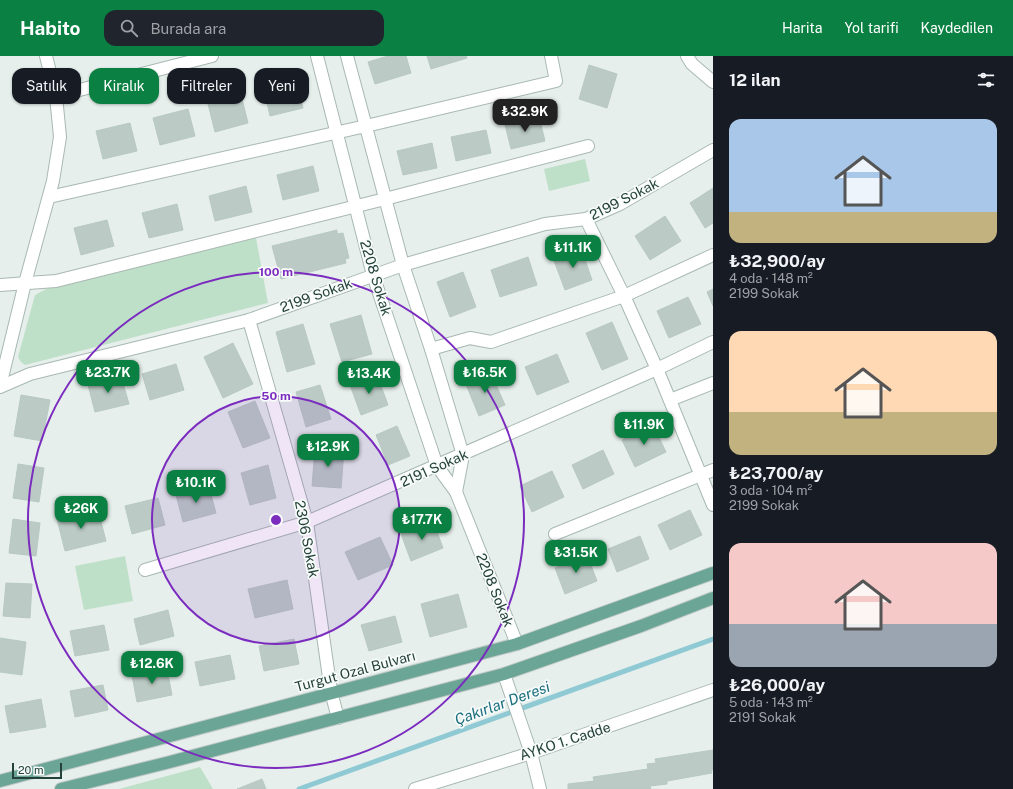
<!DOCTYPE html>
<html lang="tr">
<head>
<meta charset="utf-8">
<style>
	body { margin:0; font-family:"Public Sans",sans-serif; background:#20242c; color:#f1f3f6; height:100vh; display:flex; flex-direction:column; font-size:15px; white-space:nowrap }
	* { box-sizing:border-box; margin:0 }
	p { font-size:13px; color:#9ea1a6 }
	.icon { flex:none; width:22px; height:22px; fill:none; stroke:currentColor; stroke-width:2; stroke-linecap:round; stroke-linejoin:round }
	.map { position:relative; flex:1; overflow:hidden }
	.side { display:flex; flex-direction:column; background:#171b24; width:300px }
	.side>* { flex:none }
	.guide { position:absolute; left:12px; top:12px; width:380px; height:36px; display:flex; gap:8px }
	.scale { position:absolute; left:12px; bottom:10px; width:50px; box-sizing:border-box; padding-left:4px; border:2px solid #24423a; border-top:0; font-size:11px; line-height:14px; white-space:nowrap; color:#24423a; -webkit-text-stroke:3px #f7fbf9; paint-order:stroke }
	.price { position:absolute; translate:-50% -34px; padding:0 9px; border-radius:8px; background:#0b8043; color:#fff; font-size:13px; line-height:26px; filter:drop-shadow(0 1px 2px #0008) }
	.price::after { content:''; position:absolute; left:50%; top:24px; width:12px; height:9px; margin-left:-6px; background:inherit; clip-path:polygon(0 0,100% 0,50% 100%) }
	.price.active { background:#222; color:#fff }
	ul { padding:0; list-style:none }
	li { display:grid; align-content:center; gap:8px; height:212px; padding:0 16px }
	li span { display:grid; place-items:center; height:124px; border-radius:12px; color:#555 }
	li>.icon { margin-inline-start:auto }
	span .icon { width:72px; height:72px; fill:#fffc; stroke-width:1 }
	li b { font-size:17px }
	h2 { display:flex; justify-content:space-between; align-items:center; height:48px; padding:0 16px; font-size:17px }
	.tag { padding:0 14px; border-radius:12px; background:#171b24; box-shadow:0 1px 3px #0004; font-size:14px; line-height:36px }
	.tag.active { background:#0b8043; color:#fff }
	header { display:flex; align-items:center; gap:24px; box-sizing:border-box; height:56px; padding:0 20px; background:#0b8043; color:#fff }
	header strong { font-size:19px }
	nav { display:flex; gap:22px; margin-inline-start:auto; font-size:14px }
	.search { width:280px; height:36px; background:#20242c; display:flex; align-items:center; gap:10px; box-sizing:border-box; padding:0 14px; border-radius:12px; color:#9ea1a6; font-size:15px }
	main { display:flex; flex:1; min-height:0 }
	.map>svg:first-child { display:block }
	.green { fill:#bfe0c8 }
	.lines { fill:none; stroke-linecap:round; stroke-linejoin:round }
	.stream { stroke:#8ec9d4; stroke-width:5 }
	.building { fill:#bbcac4; stroke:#b8c9c2 }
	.minor-casing { stroke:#a8b8b2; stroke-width:14 }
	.major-casing { stroke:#c2cac8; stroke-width:14 }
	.minor { stroke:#fff; stroke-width:12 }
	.major { stroke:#6aa596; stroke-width:12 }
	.ring { fill:none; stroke:#7b2cbf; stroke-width:2 }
	.labels { text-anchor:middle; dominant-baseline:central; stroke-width:3.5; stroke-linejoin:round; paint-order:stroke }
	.street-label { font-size:14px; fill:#24423a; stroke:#f7fbf9 }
	.water-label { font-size:15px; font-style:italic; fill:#1c6f80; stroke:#f7fbf9 }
	.centre { fill:#7b2cbf; stroke:#f7fbf9; stroke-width:2 }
	.ring-label { font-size:12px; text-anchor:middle; font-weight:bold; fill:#7b2cbf; stroke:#f7fbf9; stroke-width:3.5; stroke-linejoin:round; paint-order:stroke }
</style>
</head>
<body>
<header>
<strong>Habito</strong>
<div class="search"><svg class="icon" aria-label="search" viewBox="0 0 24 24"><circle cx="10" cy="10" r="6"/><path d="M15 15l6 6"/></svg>Burada ara</div>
<nav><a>Harita</a><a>Yol tarifi</a><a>Kaydedilen</a></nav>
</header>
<main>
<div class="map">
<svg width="713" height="733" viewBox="0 0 713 733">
	<rect width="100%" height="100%" fill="#e6efeb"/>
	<!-- green -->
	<g class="green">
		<path d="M585,103L590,125L549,135L544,113Z"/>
		<path d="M256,182L268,247L25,309L21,306L18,301L35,239L46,233Z"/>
		<path d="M125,500L133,545L84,554L75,510Z"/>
		<path d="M200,711L213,733H119Z"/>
	</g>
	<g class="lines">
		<!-- stream -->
		<path class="stream" d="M299,733L713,583"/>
	</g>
	<!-- building -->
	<g class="building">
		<path d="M388,0H406L411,17L375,28L368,6Z"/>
		<path d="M427,0H466L467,2L431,13Z"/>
		<path d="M589,9L617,18L607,52L579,43Z"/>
		<path d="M296,26L303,52L270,60L264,34Z"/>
		<path d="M241,39L248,67L215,76L208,48Z"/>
		<path d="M188,53L195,80L160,89L153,62Z"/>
		<path d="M539,61L545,85L511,93L505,69Z"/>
		<path d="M130,67L137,95L103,103L96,75Z"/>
		<path d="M486,74L491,97L456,105L451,81Z"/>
		<path d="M432,87L437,112L403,119L397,95Z"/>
		<path d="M313,110L319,135L283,144L277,119Z"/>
		<path d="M246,130L252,156L215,165L209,140Z"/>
		<path d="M713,132V167L705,172L690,147Z"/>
		<path d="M177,148L183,174L149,182L142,157Z"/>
		<path d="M665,160L681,185L650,204L635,180Z"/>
		<path d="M107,164L114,190L81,199L74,172Z"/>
		<path d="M337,174V178L343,177L349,202L345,203L346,207L281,223L272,190Z"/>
		<path d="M581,192L592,224L565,234L553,202Z"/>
		<path d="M528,201L537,229L500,241L491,214Z"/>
		<path d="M463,216L476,251L450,261L437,226Z"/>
		<path d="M713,233V250L707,236Z"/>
		<path d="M688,241L701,268L669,282L657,255Z"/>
		<path d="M361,259L372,298L342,306L330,268Z"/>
		<path d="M612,266L628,303L602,314L586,277Z"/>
		<path d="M303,268L315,308L287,316L276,276Z"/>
		<path d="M233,287L253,328L223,342L204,301Z"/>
		<path d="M557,298L569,326L537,339L525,311Z"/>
		<path d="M176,308L184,334L150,344L142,318Z"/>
		<path d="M490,315L505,349L479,360L465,326Z"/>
		<path d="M377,319L388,349L361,359L350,329Z"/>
		<path d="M121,320L129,348L95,356L88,329Z"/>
		<path d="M320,329L331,363L306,371L296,336Z"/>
		<path d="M21,339L50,344L42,385L14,380Z"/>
		<path d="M255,345L270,382L243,392L228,356Z"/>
		<path d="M653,369L666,396L635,411L622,384Z"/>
		<path d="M397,370L410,400L388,409L376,379Z"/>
		<path d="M315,393L344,395L341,432L312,430Z"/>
		<path d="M603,394L614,418L583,433L572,409Z"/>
		<path d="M18,408L44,412L39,446L13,442Z"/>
		<path d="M268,409L276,442L250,449L241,417Z"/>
		<path d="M552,415L564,441L532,456L520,430Z"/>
		<path d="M209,431L216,457L183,466L176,439Z"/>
		<path d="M158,442L165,469L132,478L125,450Z"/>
		<path d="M98,454L106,485L65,495L57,463Z"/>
		<path d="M690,454L702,479L670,494L658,469Z"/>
		<path d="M13,463L40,467L36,500L9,497Z"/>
		<path d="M433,465L443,492L411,505L401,478Z"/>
		<path d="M640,480L649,503L617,516L608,493Z"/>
		<path d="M380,481L393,509L358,524L345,496Z"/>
		<path d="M587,499L597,525L565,538L555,512Z"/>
		<path d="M287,524L293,553L255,562L248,533Z"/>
		<path d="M6,527L32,528L30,562L3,560Z"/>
		<path d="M458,538L467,571L430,581L421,548Z"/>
		<path d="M168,554L174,580L140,589L134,563Z"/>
		<path d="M395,560L402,586L369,595L361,569Z"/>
		<path d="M104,569L109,594L75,600L70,575Z"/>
		<path d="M0,582L26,586L22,619L0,616Z"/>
		<path d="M294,583L299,608L264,615L259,590Z"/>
		<path d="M230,599L235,623L200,630L195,606Z"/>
		<path d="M167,613L172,639L137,646L132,619Z"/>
		<path d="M103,629L108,654L75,661L70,635Z"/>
		<path d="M41,643L46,671L10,677L5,650Z"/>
		<path d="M713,694V714H711L712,717L667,725V728L650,730L651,733H568V728L594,725L593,721L648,713L647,708L656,707L655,703Z"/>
		<path d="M262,723L266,733H237Z"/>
	</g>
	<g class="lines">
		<!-- minor casing -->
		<g class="minor-casing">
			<g id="minor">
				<path d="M317,0L373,219L437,410L456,436L517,588"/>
				<path d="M347,0L403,209L431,293L463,399L456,436"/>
				<path d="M687,0L692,8L713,26"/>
				<path d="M56,40L212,0"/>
				<path d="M49,141L366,70L556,25L551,0"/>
				<path d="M586,163L624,240L657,313L713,449"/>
				<path d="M0,229L56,225L385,143L588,90"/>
				<path d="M249,264L307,466L331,636L338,662"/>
				<path d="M431,293L470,282L491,286L624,240L713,199"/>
				<path d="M0,330L25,227L53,125L60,81L56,40L46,0"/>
				<path d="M0,331L30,318L249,264L403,209L545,168L586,163L620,148L713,94"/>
				<path d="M670,344L713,327"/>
				<path d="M555,478L713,414"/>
				<path d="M145,514L307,466L657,313L713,286"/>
				<path d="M504,618L531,697L540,733"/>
				<path d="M415,733L531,697L713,634"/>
			</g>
		</g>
		<!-- major casing -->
		<g class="major-casing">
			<g id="major">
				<path d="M0,725L517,588L713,517"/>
				<path d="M61,733L166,707L504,618L641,570L713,542"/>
			</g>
		</g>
		<!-- minor -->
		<use href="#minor" class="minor"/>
		<!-- major -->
		<use href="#major" class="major"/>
	</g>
	<!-- distance rings -->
	<circle cx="276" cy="464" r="124" fill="#7b2cbf" fill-opacity=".12"/>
	<g class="ring">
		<circle cx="276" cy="464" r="124"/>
		<circle cx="276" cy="464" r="248"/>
	</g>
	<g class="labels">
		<!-- street labels -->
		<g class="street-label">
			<text transform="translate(624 143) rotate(-27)">2199 Sokak</text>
			<text transform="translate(376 222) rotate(73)">2208 Sokak</text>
			<text transform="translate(316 239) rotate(-20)">2199 Sokak</text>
			<text transform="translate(434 412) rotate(-24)">2191 Sokak</text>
			<text transform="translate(307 483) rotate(79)">2306 Sokak</text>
			<text transform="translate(495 534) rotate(68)">2208 Sokak</text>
			<text transform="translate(355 615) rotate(-15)">Turgut Ozal Bulvarı</text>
			<text transform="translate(565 685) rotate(-18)">AYKO 1. Cadde</text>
		</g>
		<!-- water labels -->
		<g class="water-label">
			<text transform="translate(502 647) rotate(-20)">Çakırlar Deresi</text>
		</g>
	</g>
	<circle cx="276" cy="464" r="6" class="centre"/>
	<g class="ring-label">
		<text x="276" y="220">100 m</text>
		<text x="276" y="344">50 m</text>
	</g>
</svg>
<div class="scale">20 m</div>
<b class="price active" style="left:525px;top:77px">₺32.9K</b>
<b class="price" style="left:573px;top:213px">₺11.1K</b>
<b class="price" style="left:108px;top:338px">₺23.7K</b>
<b class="price" style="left:485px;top:338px">₺16.5K</b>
<b class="price" style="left:369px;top:339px">₺13.4K</b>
<b class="price" style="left:644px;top:390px">₺11.9K</b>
<b class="price" style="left:328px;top:412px">₺12.9K</b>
<b class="price" style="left:196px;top:448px">₺10.1K</b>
<b class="price" style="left:81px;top:474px">₺26K</b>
<b class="price" style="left:422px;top:485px">₺17.7K</b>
<b class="price" style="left:576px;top:518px">₺31.5K</b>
<b class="price" style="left:152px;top:629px">₺12.6K</b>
<div class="guide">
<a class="tag">Satılık</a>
<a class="tag active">Kiralık</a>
<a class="tag">Filtreler</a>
<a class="tag">Yeni</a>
</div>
</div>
<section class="side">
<h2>12 ilan<svg class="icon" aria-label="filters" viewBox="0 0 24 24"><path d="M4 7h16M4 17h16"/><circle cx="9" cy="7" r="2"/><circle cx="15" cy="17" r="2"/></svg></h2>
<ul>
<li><span style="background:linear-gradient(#a9c7e8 75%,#c2b280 0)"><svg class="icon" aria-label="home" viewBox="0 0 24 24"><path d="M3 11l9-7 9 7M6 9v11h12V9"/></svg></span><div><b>₺32,900/ay</b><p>4 oda · 148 m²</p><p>2199 Sokak</p></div></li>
<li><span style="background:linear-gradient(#ffd9b3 65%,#c2b280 0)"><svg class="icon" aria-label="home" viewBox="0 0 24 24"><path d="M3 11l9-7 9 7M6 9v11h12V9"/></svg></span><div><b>₺23,700/ay</b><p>3 oda · 104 m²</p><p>2199 Sokak</p></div></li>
<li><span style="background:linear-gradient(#f6c9c9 65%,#9aa5b1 0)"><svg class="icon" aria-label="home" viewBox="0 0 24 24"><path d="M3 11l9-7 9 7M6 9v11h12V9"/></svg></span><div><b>₺26,000/ay</b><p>5 oda · 143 m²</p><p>2191 Sokak</p></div></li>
</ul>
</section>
</main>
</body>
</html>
